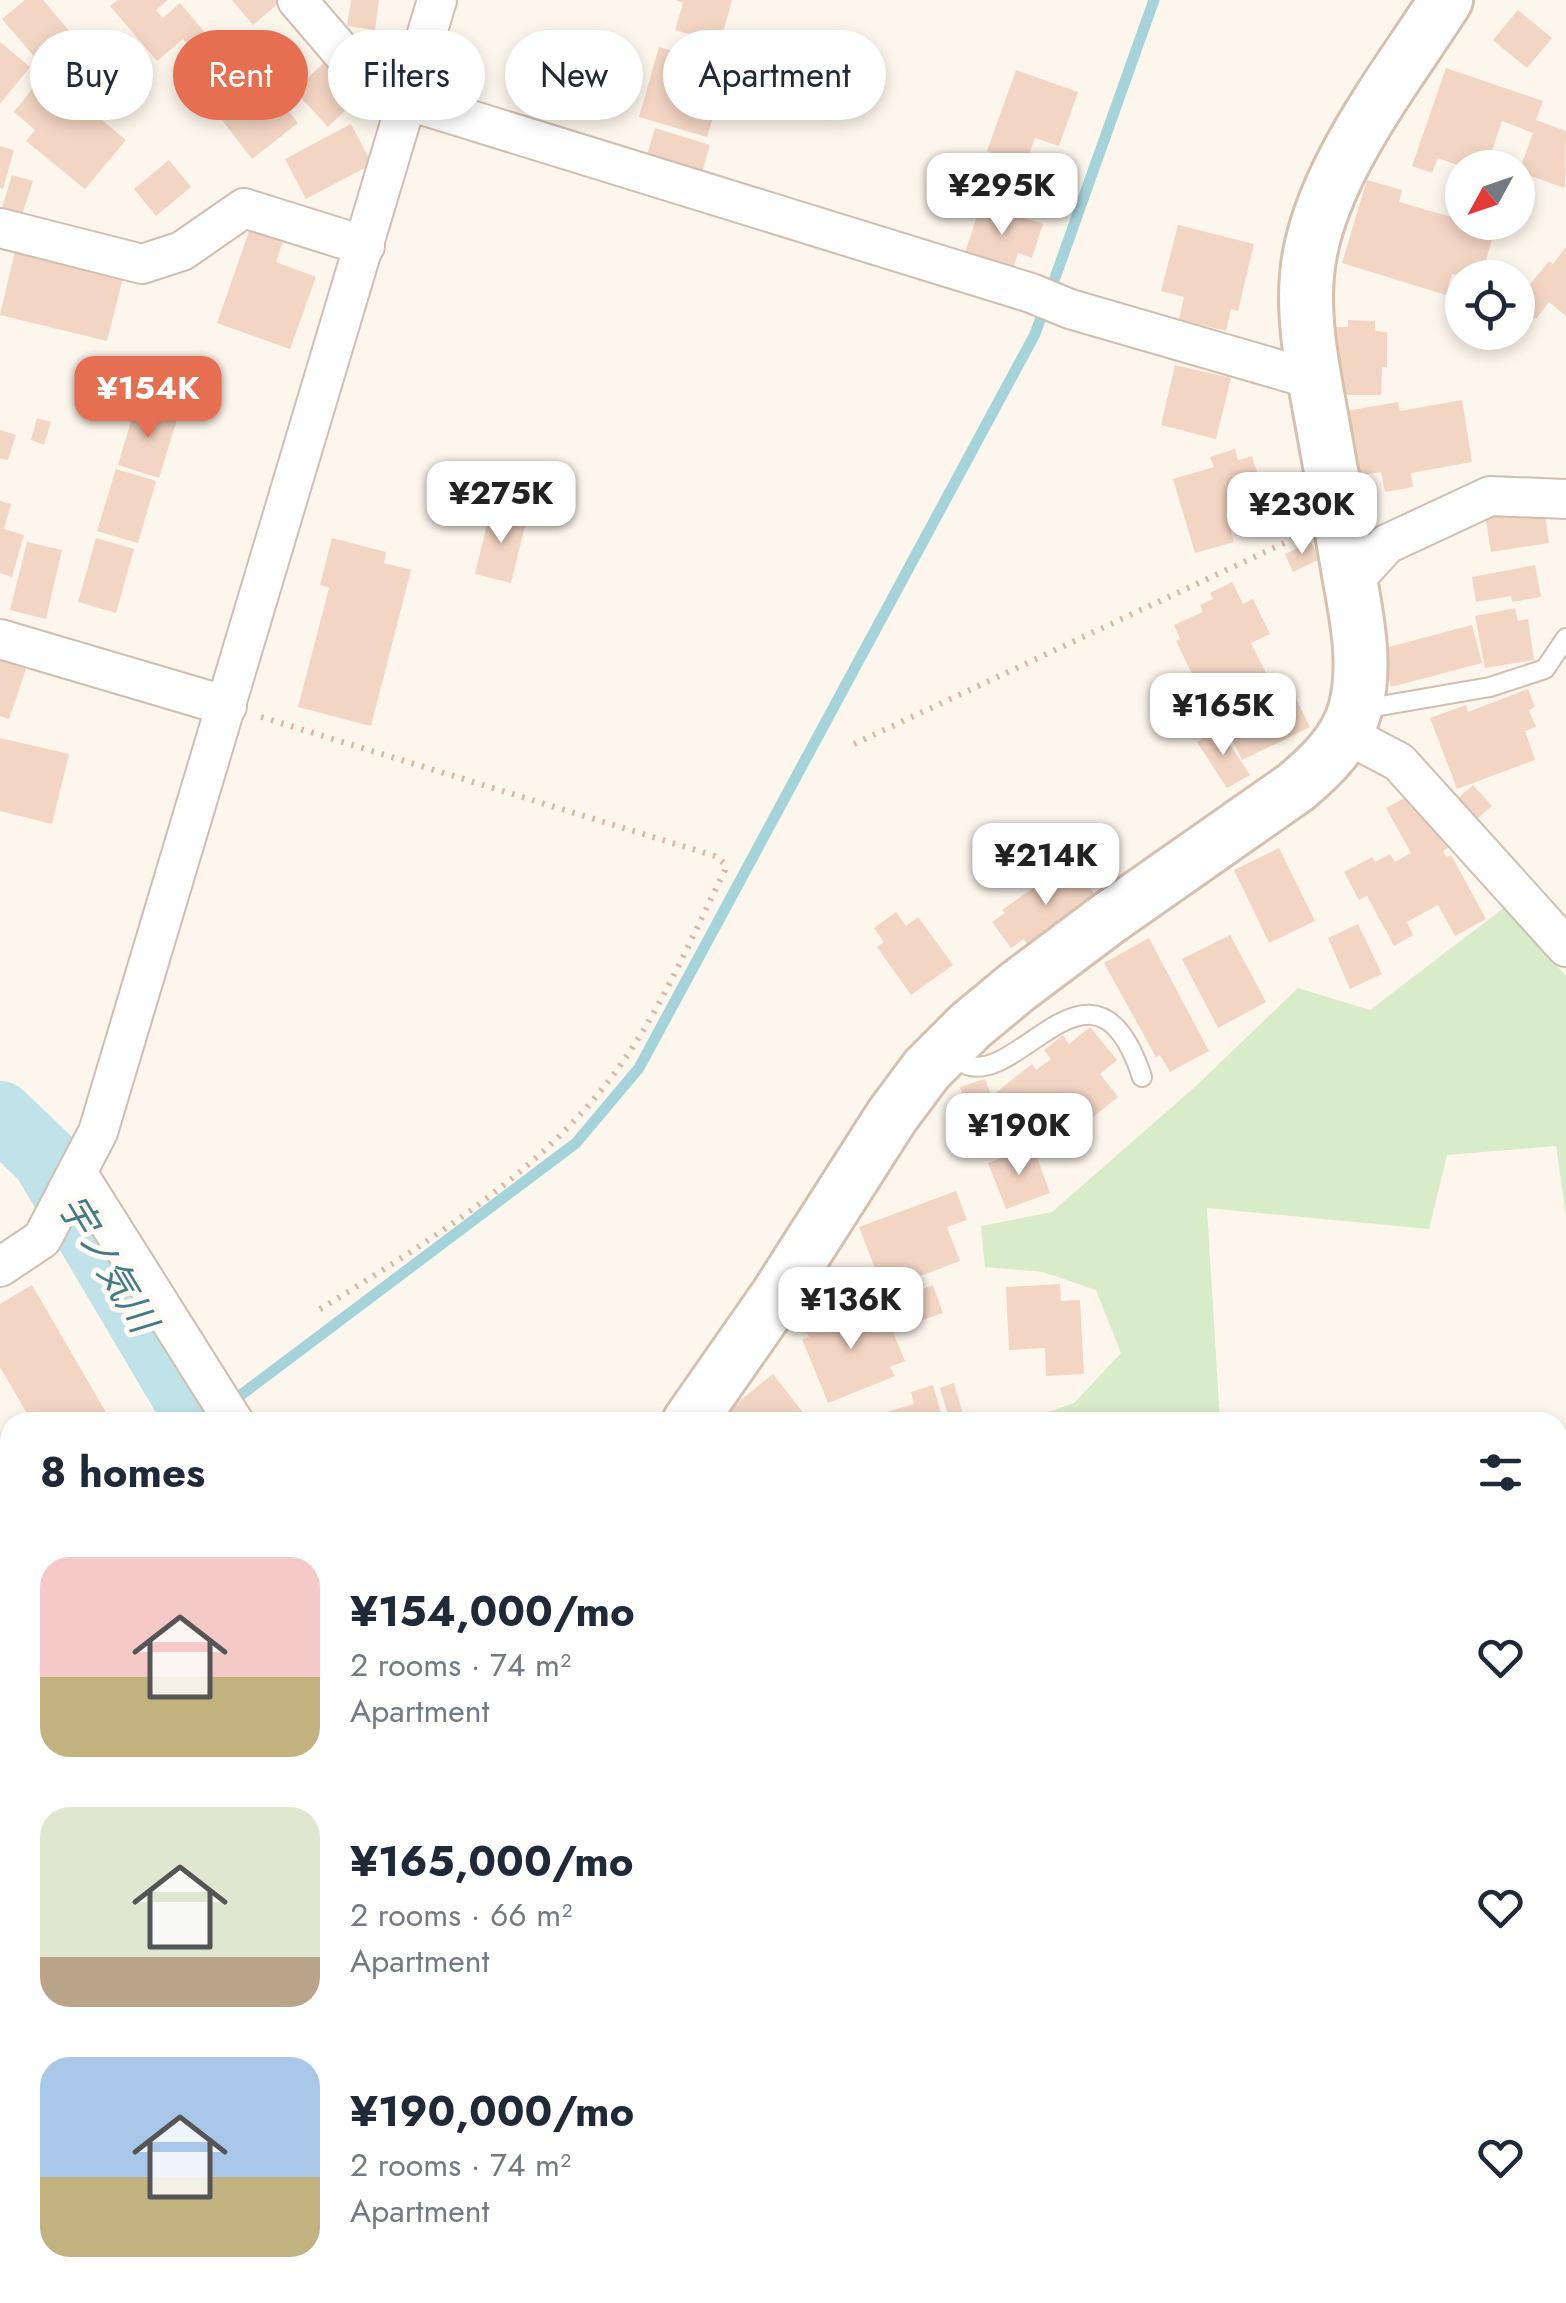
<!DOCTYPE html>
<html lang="en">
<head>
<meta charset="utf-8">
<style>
	body { margin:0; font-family:Jost,"Noto Sans JP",sans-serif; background:#f6f6f7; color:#1f2937; height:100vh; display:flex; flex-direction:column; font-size:38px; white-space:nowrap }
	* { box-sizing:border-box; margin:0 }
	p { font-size:32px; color:#747a83 }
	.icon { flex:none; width:55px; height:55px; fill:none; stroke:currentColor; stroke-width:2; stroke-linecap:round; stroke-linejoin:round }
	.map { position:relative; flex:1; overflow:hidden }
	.sheet { position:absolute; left:0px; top:1412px; width:1568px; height:892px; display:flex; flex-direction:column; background:#fff; border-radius:30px 30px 0 0; box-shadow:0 5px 15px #0003 }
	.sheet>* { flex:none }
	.guide { position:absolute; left:30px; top:30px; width:1000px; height:90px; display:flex; gap:20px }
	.needle { width:65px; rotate:230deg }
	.buttons { position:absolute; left:1445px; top:150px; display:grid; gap:20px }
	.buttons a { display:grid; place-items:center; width:90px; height:90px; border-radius:50%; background:#fff; box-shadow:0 5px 15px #0003; font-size:50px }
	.price { position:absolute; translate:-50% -85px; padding:0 22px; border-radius:20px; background:#fff; color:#222; font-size:32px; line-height:65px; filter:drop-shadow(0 2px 5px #0008) }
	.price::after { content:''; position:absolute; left:50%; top:60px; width:30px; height:22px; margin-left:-15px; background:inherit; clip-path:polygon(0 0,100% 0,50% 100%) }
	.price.current { background:#e76f51; color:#fff }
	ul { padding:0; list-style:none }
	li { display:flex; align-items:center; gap:30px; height:250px; padding:0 40px }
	li span { display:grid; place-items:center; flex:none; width:280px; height:200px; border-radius:30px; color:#555 }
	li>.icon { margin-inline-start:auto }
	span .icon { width:120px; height:120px; fill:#fffc; stroke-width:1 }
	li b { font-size:42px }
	h2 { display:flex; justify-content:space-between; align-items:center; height:120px; padding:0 40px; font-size:42px }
	.chip { padding:0 35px; border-radius:45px; background:#fff; box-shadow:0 5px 15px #0003; font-size:35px; line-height:90px }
	.chip.current { background:#e76f51; color:#fff }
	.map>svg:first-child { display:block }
	.green { fill:#d8ecc9 }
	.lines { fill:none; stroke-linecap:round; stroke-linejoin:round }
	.stream { stroke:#a5d3da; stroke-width:11 }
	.river { stroke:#bfe3e8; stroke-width:68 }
	.building { fill:#f3d5c3 }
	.lane-casing { stroke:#d1beb0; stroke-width:22 }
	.street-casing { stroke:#d1beb0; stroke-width:42 }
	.secondary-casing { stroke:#d6c0b0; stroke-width:58 }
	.path { stroke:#d9b8a5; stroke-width:6; stroke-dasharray:2.5 8; stroke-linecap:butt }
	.lane { stroke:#fff; stroke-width:18 }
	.street { stroke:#fff; stroke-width:38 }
	.secondary { stroke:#fff; stroke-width:52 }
	.labels { text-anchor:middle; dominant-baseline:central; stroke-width:10; stroke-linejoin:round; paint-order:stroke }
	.water-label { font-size:38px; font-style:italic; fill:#437c86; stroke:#fffaf3 }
</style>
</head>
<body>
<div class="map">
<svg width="1566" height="2303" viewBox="0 0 1566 2303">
	<rect width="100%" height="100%" fill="#fdf6ec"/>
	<!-- green -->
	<g class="green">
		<path d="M1505,907L1566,976V1215L1556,1146L1447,1155L1429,1229L1207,1208L1220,1422H1020L1074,1403L1121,1353L1096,1290L1043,1272L985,1267L981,1226L1052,1212L1196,1086L1298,988L1370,1010Z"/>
		<path d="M1558,1583L1566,1586V1897L1558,1900Z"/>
	</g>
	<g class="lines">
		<!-- stream -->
		<path class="stream" d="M205,1422L576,1143L639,1068L1035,334L1154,0"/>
		<!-- river -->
		<path class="river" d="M0,1115L45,1158L201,1422"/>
	</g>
	<!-- building -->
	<g class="building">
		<path d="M25,0H43L71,33L38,61L2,19Z"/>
		<path d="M118,0H168L156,10L163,18L180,3L218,48L202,61L183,39L157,61L110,6Z"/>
		<path d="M232,0H278L280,2L253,25Z"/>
		<path d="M351,0H379L375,30L347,26Z"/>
		<path d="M676,0H732L720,43L675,30L683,3Z"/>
		<path d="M1518,10L1552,38L1527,68L1493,40Z"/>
		<path d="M0,42L30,67L0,104Z"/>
		<path d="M659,47L728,67L707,137L639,117Z"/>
		<path d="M240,49L298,123L252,159L195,85Z"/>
		<path d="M326,61L359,97L328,127L294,90Z"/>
		<path d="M1446,68L1543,101L1536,120L1566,131L1565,188L1519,172L1533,133L1502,121L1486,168H1465L1438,158L1432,173L1412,166Z"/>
		<path d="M1016,70L1078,92L1059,146L1035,138L1025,165L987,151Z"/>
		<path d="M45,73L126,140L85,189L26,141L35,130L14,112Z"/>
		<path d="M351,124L372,164L306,199L285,159Z"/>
		<path d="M655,128L710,145L700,179L645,162Z"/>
		<path d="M0,146L14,150L3,189L0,188Z"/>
		<path d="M995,159L1057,180L1045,218L982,199Z"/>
		<path d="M169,160L191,187L156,216L134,189Z"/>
		<path d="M12,175L33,181L22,215L2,208Z"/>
		<path d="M1367,180L1402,190L1399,202L1469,222L1468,228L1493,236L1481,278L1452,274L1446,295L1342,263Z"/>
		<path d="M981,204L1043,224L1032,258L1018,253L1012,272L964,256Z"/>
		<path d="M252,223L285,235L276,262L316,277L290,349L217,323Z"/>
		<path d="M1178,225L1254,244L1238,311L1231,309L1226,331L1179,319L1184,297L1161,291Z"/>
		<path d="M1566,247V316L1549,302L1536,319L1518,305V299L1549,261L1553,264Z"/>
		<path d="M15,251L123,278L107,341L0,315Z"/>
		<path d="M1348,320L1375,321V331L1387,332V367H1382L1381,395H1341L1342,366H1333L1334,327H1348Z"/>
		<path d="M1175,365L1231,378L1216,439L1161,425Z"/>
		<path d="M1462,400L1472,462L1411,473L1413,487L1385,492L1381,472L1358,476L1346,411L1398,402L1400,411Z"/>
		<path d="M136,404L178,416L159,478L118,465Z"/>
		<path d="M37,418L51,422L44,445L31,440Z"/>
		<path d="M0,430L16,435L8,460L0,458Z"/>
		<path d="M1235,449L1238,460L1252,456L1259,478L1266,476L1273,500L1226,514L1234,542L1195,553L1173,479L1214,467L1210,457Z"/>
		<path d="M453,463L494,473L489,499L447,489Z"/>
		<path d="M116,469L156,481L138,543L97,531Z"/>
		<path d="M0,501L11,504L4,529L24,535L12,577L0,573Z"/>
		<path d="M1544,507L1549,543L1491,552L1485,515Z"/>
		<path d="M491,508L527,518L511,583L475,574Z"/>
		<path d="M96,538L134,549L116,613L78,602Z"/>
		<path d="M332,538L386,552L384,563L411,570L371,726L298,707L329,588L320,585Z"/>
		<path d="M27,542L62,550L46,619L10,610Z"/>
		<path d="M1311,542L1320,559L1293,572L1285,554Z"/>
		<path d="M1535,565L1541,597L1512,602L1511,596L1476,602L1472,577Z"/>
		<path d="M1232,582L1243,604L1253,599L1270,634L1251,643L1273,687L1287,680L1310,727L1242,760L1202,676L1195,680L1176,641L1180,639L1174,625L1203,612L1200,605L1213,599L1210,593Z"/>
		<path d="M1515,608L1518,621L1528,619L1534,660L1485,668L1475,616Z"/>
		<path d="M1472,625L1482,663L1391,687L1381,649Z"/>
		<path d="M0,660L26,669L9,719L0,716Z"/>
		<path d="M1528,689L1535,707L1529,710L1536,727L1525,731L1535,760L1457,789L1430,718L1466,705L1468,712Z"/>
		<path d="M1219,728L1250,775L1227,788L1197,742Z"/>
		<path d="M0,738L69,754L52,824L0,811Z"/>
		<path d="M1473,785L1492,806L1477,819L1458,798Z"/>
		<path d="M1417,791L1448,848L1443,851L1447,857L1451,855L1486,919L1455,936L1438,905L1407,922L1413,935L1394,946L1367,896L1359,900L1344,872L1372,857L1375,862L1390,854L1395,862L1411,853L1386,808Z"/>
		<path d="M1279,848L1315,921L1269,943L1234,870Z"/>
		<path d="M1072,861L1099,900L1030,949L1024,939L1011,948L992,922L1005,913L1002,910Z"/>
		<path d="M896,912L906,926L918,917L953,965L911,995L877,947L884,942L874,928Z"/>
		<path d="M1358,924L1382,974L1350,989L1328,938Z"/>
		<path d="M1230,935L1266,1002L1218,1028L1182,959Z"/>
		<path d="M1149,938L1209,1051L1170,1072L1160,1055L1156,1057L1104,963Z"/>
		<path d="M1090,1027L1117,1060L1100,1074L1118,1097L1068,1137L1051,1114L1026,1134L994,1094L1032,1064L1036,1070L1051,1059L1044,1050L1063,1035L1069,1044Z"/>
		<path d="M985,1079L994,1103L968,1112L960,1087Z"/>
		<path d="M1033,1146L1050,1193L1006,1209L988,1163Z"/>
		<path d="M956,1191L967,1220L947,1227L960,1261L912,1279L917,1291L933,1285L943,1313L908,1325L898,1297L887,1300L859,1227Z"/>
		<path d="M1060,1284L1061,1301L1080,1300L1084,1374L1046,1376L1045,1348L1009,1350L1006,1287Z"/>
		<path d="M32,1285L111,1421L109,1422H32L0,1367V1304Z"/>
		<path d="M831,1306L839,1325L883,1308L905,1361L890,1367L895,1376L828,1403L802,1339L809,1337L801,1319Z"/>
		<path d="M773,1374L808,1419L803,1422H738L728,1410Z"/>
		<path d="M954,1383L963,1414L949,1418L940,1388Z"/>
		<path d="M933,1385L943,1420L864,1422L863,1419L914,1404L911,1392Z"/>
		<path d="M0,2140L10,2155V2186L0,2193Z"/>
		<path d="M913,2295H1108L1113,2303H899Z"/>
	</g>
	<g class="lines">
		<!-- lane casing -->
		<g class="lane-casing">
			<g id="lane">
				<path d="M1363,709L1490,687L1545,669L1566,638"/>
				<path d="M967,1065C1020,1085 1095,934 1142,1077"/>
			</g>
		</g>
		<!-- street casing -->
		<g class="street-casing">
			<g id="street">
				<path d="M297,0L362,76L409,101L1031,293L1070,309L1315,380"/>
				<path d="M0,228L142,264L182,251L244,208L365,246"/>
				<path d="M1351,583L1387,544L1490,496L1566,499"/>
				<path d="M0,639L227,706"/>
				<path d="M1344,733L1399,762L1566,947"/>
				<path d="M78,1174L234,1422"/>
				<path d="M0,1267L42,1239L98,1132L437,0"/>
				<path d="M1558,1467L1566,1460"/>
				<path d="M0,1897L10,1882"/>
				<path d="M1558,1934L1566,1924"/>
			</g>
		</g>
		<!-- secondary casing -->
		<g class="secondary-casing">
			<g id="secondary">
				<path d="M689,1422L777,1296L892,1116L927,1069L970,1026L1017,987L1109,918L1296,787C1321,766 1346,742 1355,710C1367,666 1357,618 1349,574C1340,520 1330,465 1320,410C1312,366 1303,319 1307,275C1315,179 1395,80 1446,0"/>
				<path d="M0,1570L10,1589"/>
				<path d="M1558,1964L1566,1967"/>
				<path d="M390,2295L394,2303"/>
				<path d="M552,2303L566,2295"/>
			</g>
		</g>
		<!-- path -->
		<g class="path">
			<path d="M261,717L715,856L725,864V870C690,941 659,1015 611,1078C535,1177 422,1246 317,1311"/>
			<path d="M854,744L1297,537"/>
			<path d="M648,2295L652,2303"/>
			<path d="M812,2295L816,2303"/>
			<path d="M1138,2295L1143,2303"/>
			<path d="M1445,2295L1450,2303"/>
		</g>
		<!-- lane -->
		<use href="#lane" class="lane"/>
		<!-- street -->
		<use href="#street" class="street"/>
		<!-- secondary -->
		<use href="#secondary" class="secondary"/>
	</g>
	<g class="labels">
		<!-- water labels -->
		<g class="water-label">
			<text transform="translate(108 1263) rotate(59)">宇ノ気川</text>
		</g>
	</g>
</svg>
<div class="buttons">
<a><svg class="needle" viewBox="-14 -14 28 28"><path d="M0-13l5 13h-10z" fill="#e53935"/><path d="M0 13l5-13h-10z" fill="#747a83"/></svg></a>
<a><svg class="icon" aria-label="locate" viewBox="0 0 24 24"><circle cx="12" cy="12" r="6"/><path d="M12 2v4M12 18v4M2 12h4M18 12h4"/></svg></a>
</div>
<b class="price" style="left:1002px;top:238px">¥295K</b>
<b class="price current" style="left:148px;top:441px">¥154K</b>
<b class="price" style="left:501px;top:546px">¥275K</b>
<b class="price" style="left:1302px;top:557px">¥230K</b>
<b class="price" style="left:1223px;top:758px">¥165K</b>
<b class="price" style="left:1046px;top:908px">¥214K</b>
<b class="price" style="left:1019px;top:1178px">¥190K</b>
<b class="price" style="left:851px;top:1352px">¥136K</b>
<div class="guide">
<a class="chip">Buy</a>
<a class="chip current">Rent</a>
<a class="chip">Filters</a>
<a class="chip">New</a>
<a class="chip">Apartment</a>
</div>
<section class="sheet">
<h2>8 homes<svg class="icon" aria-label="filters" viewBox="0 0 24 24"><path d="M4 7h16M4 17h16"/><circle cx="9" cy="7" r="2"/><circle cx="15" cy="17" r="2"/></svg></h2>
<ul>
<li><span style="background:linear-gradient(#f6c9c9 60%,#c2b280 0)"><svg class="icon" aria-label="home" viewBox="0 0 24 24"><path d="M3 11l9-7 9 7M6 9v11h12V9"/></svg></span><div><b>¥154,000/mo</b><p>2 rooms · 74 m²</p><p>Apartment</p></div><svg class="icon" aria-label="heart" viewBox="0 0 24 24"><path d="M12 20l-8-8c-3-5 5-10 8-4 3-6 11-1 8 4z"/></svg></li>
<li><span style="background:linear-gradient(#dfe7d0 75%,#b9a48a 0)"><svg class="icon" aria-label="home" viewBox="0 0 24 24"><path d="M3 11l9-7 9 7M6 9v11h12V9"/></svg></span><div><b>¥165,000/mo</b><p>2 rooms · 66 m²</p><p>Apartment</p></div><svg class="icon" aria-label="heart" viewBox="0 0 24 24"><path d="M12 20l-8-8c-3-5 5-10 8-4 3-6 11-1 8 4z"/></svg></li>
<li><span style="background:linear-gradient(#a9c7e8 60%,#c2b280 0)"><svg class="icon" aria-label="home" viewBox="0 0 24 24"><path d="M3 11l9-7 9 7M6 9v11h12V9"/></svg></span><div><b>¥190,000/mo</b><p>2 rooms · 74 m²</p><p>Apartment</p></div><svg class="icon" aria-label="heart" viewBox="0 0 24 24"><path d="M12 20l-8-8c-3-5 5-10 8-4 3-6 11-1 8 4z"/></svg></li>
</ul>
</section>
</div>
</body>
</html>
